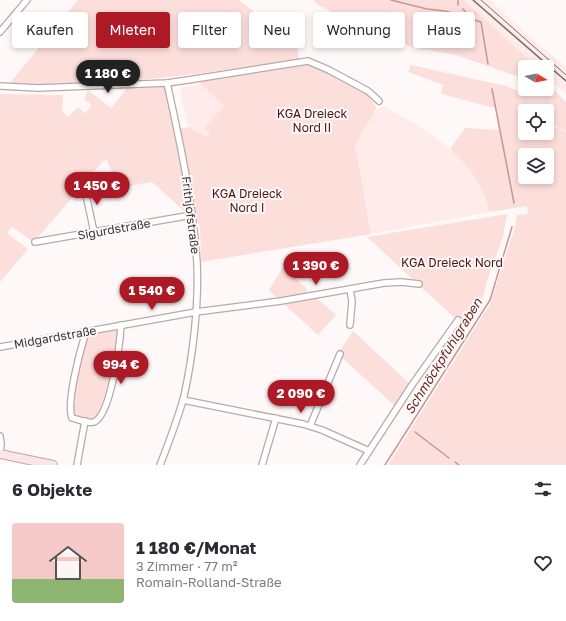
<!DOCTYPE html>
<html lang="de">
<head>
<meta charset="utf-8">
<style>
	body { margin:0; font-family:"Golos Text",sans-serif; background:#f2f2f3; color:#2b2b33; height:100vh; display:flex; flex-direction:column; font-size:15px; white-space:nowrap }
	* { box-sizing:border-box; margin:0 }
	p { font-size:13px; color:#7c7c81 }
	.icon { flex:none; width:22px; height:22px; fill:none; stroke:currentColor; stroke-width:2; stroke-linecap:round; stroke-linejoin:round }
	.map { position:relative; height:465px; overflow:hidden }
	.side { display:flex; flex-direction:column; background:#fff; flex:1 }
	.side>* { flex:none }
	.guide { position:absolute; left:12px; top:12px; width:542px; height:36px; display:flex; gap:8px }
	.needle { width:26px; rotate:99deg }
	.buttons { position:absolute; left:518px; top:60px; display:grid; gap:8px }
	.buttons a { display:grid; place-items:center; width:36px; height:36px; border-radius:4px; background:#fff; box-shadow:0 2px 6px #0003; font-size:20px }
	.price { position:absolute; translate:-50% -34px; padding:0 9px; border-radius:14px; background:#ad1925; color:#fff; font-size:13px; line-height:26px; filter:drop-shadow(0 1px 2px #0008) }
	.price::after { content:''; position:absolute; left:50%; top:24px; width:12px; height:9px; margin-left:-6px; background:inherit; clip-path:polygon(0 0,100% 0,50% 100%) }
	.price.selected { background:#222; color:#fff }
	ul { padding:0; list-style:none }
	li { display:flex; align-items:center; gap:12px; height:100px; padding:0 12px }
	li span { display:grid; place-items:center; flex:none; width:112px; height:80px; border-radius:4px; color:#555 }
	li>.icon { margin-inline-start:auto }
	span .icon { width:48px; height:48px; fill:#fffc; stroke-width:1 }
	li b { font-size:17px }
	h2 { display:flex; justify-content:space-between; align-items:center; height:48px; padding:0 12px; font-size:17px }
	.pill { padding:0 14px; border-radius:4px; background:#fff; box-shadow:0 2px 6px #0003; font-size:14px; line-height:36px }
	.pill.selected { background:#ad1925; color:#fff }
	.map>svg:first-child { display:block }
	.built { fill:#feebea }
	.green { fill:#fcdedb; fill-rule:evenodd }
	.lines { fill:none; stroke-linecap:round; stroke-linejoin:round }
	.stream { stroke:#c79793; stroke-width:1.5 }
	.minor-casing { stroke:#b7aaa9; stroke-width:8 }
	.secondary-casing { stroke:#b7aaa9; stroke-width:10 }
	.minor { stroke:#fff; stroke-width:5.5 }
	.secondary { stroke:#fbe6e5; stroke-width:8 }
	.tram { stroke:#736d6d; stroke-width:1 }
	.rail { stroke:#736d6d; stroke-width:1.5 }
	.labels { text-anchor:middle; dominant-baseline:central; stroke-width:4; stroke-linejoin:round; paint-order:stroke }
	.park-label { font-size:12px; fill:#4e1313; stroke:#fef8f8 }
	.street-label { font-size:12px; fill:#3a3434; stroke:#fef8f8 }
	.water-label { font-size:13px; font-style:italic; fill:#682b29; stroke:#fef8f8 }
</style>
</head>
<body>
<div class="map">
<svg width="566" height="465" viewBox="0 0 566 465">
	<rect width="100%" height="100%" fill="#fef8f8"/>
	<!-- built -->
	<g class="built">
		<path d="M464,0H490L527,35L566,67V94L547,77V67H537Z"/>
		<path d="M201,84L224,106L204,128L210,134L207,137L189,127L180,92L183,87Z"/>
		<path d="M382,106L416,124L432,135L450,149L470,170L482,187L489,212L371,234L355,145L376,109H380Z"/>
	</g>
	<!-- green -->
	<g class="green">
		<path d="M78,0H238L295,42L300,60C203,73 106,88 9,84Z"/>
		<path d="M313,0H464L537,67H525V79L456,55L412,47L372,32L320,6Z"/>
		<path d="M297,64H307L328,72L366,93L376,107V109L355,145L371,234L201,262L200,226L193,213L185,212L152,182L118,188L107,160L103,161L34,242L12,227L7,233L28,249L0,282V94L63,95L62,111L68,117L78,107L85,113L92,105L84,99L88,90L111,108L128,87L163,84L166,87L176,129L189,127L207,137L210,134L204,128L224,106L199,82Z"/>
		<path d="M411,65L506,86L528,95L533,89H547V84L566,102V131L547,122V111H525V133H547V123L566,132V465H388L490,304L515,227L517,215L528,214L527,206L489,212C483,182 471,170 450,149L465,128L499,130L495,108L441,94L443,85L408,72ZM525,155H547V177H525Z"/>
		<path d="M507,214L503,237L487,281L483,297L461,327L456,319L367,237Z"/>
		<path d="M283,267L307,289V293L277,298L269,290Z"/>
		<path d="M316,298L336,315L318,335L283,303Z"/>
		<path d="M118,330C116,361 109,392 95,420L73,416L77,373L88,335Z"/>
		<path d="M353,331L409,383L395,406L338,354Z"/>
	</g>
	<g class="lines">
		<!-- stream -->
		<g class="stream">
			<path d="M391,0L427,9L445,11L481,22L488,64"/>
			<path d="M458,0V5"/>
			<path d="M463,9L467,14L471,15L472,14H475"/>
			<path d="M492,89L514,203"/>
			<path d="M415,432L449,458"/>
			<path d="M455,462L459,465"/>
			<path d="M385,465L490,300L512,227"/>
		</g>
		<!-- minor casing -->
		<g class="minor-casing">
			<g id="minor">
				<path d="M0,32L27,0"/>
				<path d="M0,86L38,88L167,83L188,80L308,61L329,70L368,91L379,101"/>
				<path d="M86,195L94,232"/>
				<path d="M35,242L192,215"/>
				<path d="M350,289L352,301L350,325"/>
				<path d="M85,331V335C80,351 66,403 72,418C78,419 88,424 94,422C111,415 120,343 121,325"/>
				<path d="M0,347L196,312L281,301L384,283L401,282L419,284"/>
				<path d="M183,400L303,424L322,430L369,451"/>
				<path d="M310,426L340,354"/>
				<path d="M0,436L1,444L0,454"/>
				<path d="M77,465L85,421"/>
				<path d="M160,465C169,442 178,419 184,396C193,356 199,303 197,263C193,202 180,142 167,83"/>
				<path d="M262,465L276,418"/>
				<path d="M360,465L412,385L458,320"/>
			</g>
		</g>
		<!-- secondary casing -->
		<g class="secondary-casing">
			<path id="secondary" d="M0,454L53,465"/>
		</g>
		<!-- minor -->
		<use href="#minor" class="minor"/>
		<!-- secondary -->
		<use href="#secondary" class="secondary"/>
		<!-- tram -->
		<path class="tram" d="M481,0L566,75"/>
		<!-- rail -->
		<path class="rail" d="M473,0L566,81"/>
	</g>
	<g class="labels">
		<!-- park labels -->
		<g class="park-label">
			<text x="312" y="113">KGA Dreieck<tspan x="312" dy="14">Nord II</tspan></text>
			<text x="247" y="193">KGA Dreieck<tspan x="247" dy="14">Nord I</tspan></text>
			<text x="452" y="262">KGA Dreieck Nord</text>
		</g>
		<!-- street labels -->
		<g class="street-label">
			<text transform="translate(191 215) rotate(83)">Frithjofstraße</text>
			<text transform="translate(114 229) rotate(-10)">Sigurdstraße</text>
			<text transform="translate(55 337) rotate(-10)">Midgardstraße</text>
		</g>
		<!-- water labels -->
		<g class="water-label">
			<text transform="translate(443 356) rotate(-58)">Schmöckpfuhlgraben</text>
		</g>
	</g>
</svg>
<div class="buttons">
<a><svg class="needle" viewBox="-14 -14 28 28"><path d="M0-13l5 13h-10z" fill="#e53935"/><path d="M0 13l5-13h-10z" fill="#7c7c81"/></svg></a>
<a><svg class="icon" aria-label="locate" viewBox="0 0 24 24"><circle cx="12" cy="12" r="6"/><path d="M12 2v4M12 18v4M2 12h4M18 12h4"/></svg></a>
<a><svg class="icon" aria-label="layers" viewBox="0 0 24 24"><path d="M12 4l9 5-9 5-9-5zM3 14l9 5 9-5"/></svg></a>
</div>
<b class="price selected" style="left:108px;top:94px">1 180 €</b>
<b class="price" style="left:97px;top:206px">1 450 €</b>
<b class="price" style="left:316px;top:286px">1 390 €</b>
<b class="price" style="left:152px;top:311px">1 540 €</b>
<b class="price" style="left:121px;top:385px">994 €</b>
<b class="price" style="left:301px;top:414px">2 090 €</b>
<div class="guide">
<a class="pill">Kaufen</a>
<a class="pill selected">Mieten</a>
<a class="pill">Filter</a>
<a class="pill">Neu</a>
<a class="pill">Wohnung</a>
<a class="pill">Haus</a>
</div>
</div>
<section class="side">
<h2>6 Objekte<svg class="icon" aria-label="filters" viewBox="0 0 24 24"><path d="M4 7h16M4 17h16"/><circle cx="9" cy="7" r="2"/><circle cx="15" cy="17" r="2"/></svg></h2>
<ul>
<li><span style="background:linear-gradient(#f6c9c9 70%,#8fb573 0)"><svg class="icon" aria-label="home" viewBox="0 0 24 24"><path d="M3 11l9-7 9 7M6 9v11h12V9"/></svg></span><div><b>1 180 €/Monat</b><p>3 Zimmer · 77 m²</p><p>Romain-Rolland-Straße</p></div><svg class="icon" aria-label="heart" viewBox="0 0 24 24"><path d="M12 20l-8-8c-3-5 5-10 8-4 3-6 11-1 8 4z"/></svg></li>
</ul>
</section>
</body>
</html>
